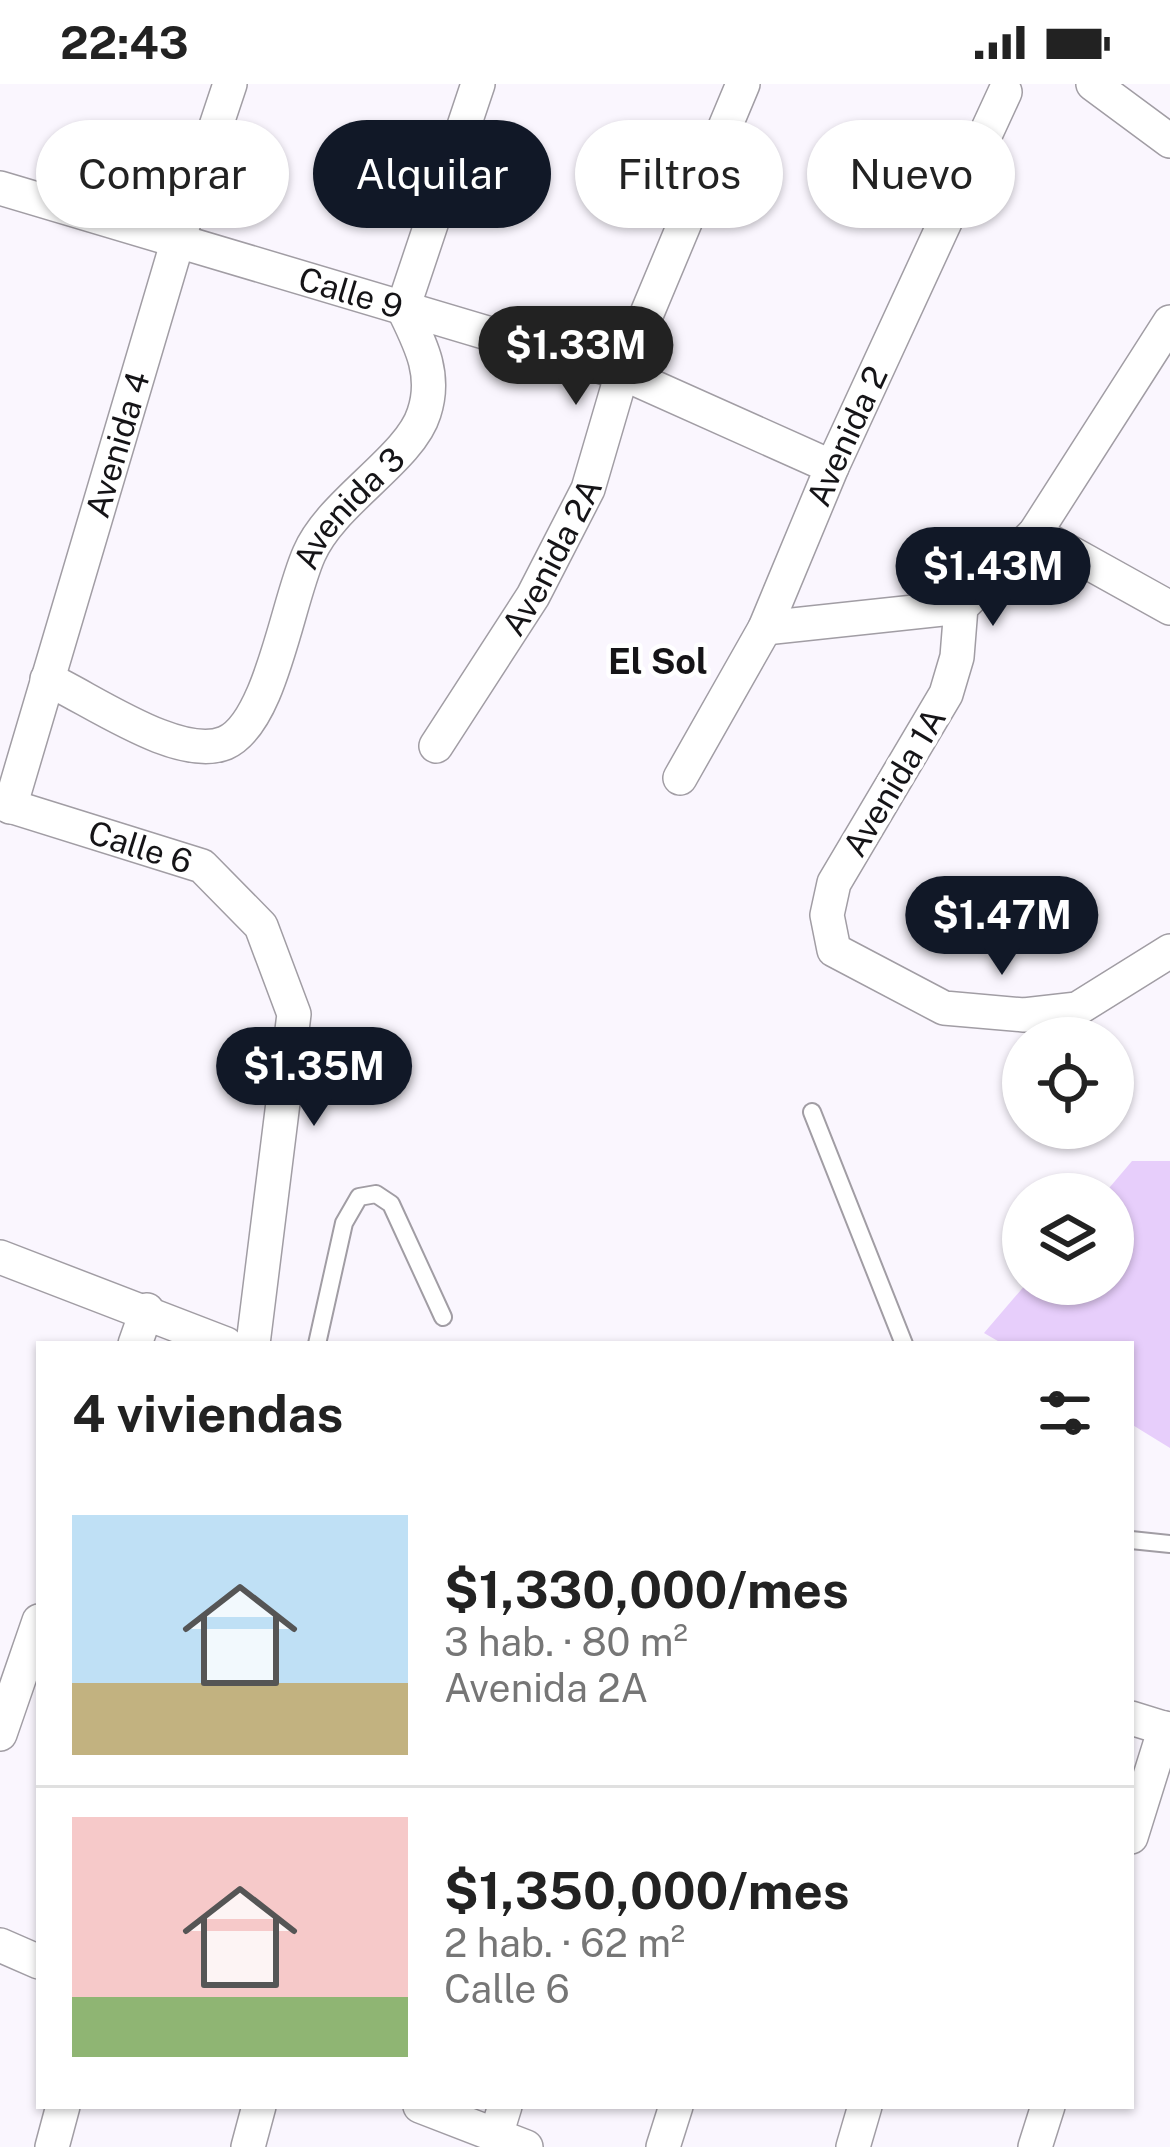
<!DOCTYPE html>
<html lang="es">
<head>
<meta charset="utf-8">
<style>
	body { margin:0; font-family:"Public Sans",sans-serif; background:#f2f2f2; color:#222; height:100vh; display:flex; flex-direction:column; font-size:45px; white-space:nowrap }
	* { box-sizing:border-box; margin:0 }
	p { font-size:39px; color:#767676 }
	.icon { flex:none; width:66px; height:66px; fill:none; stroke:currentColor; stroke-width:2; stroke-linecap:round; stroke-linejoin:round }
	.map { position:relative; flex:1; overflow:hidden }
	.panel { position:absolute; left:36px; top:1257px; width:1098px; height:768px; display:flex; flex-direction:column; background:#fff; border-radius:0px; box-shadow:0 3px 9px #0004 }
	.panel>* { flex:none }
	.top-card { position:absolute; left:36px; top:36px; width:1098px; height:108px; display:flex; gap:24px }
	.buttons { position:absolute; left:1002px; top:933px; display:grid; gap:24px }
	.buttons a { display:grid; place-items:center; width:132px; height:132px; border-radius:50%; background:#fff; box-shadow:0 3px 9px #0004; font-size:60px }
	.price { position:absolute; translate:-50% -102px; padding:0 27px; border-radius:42px; background:#111827; color:#fff; font-size:39px; line-height:78px; filter:drop-shadow(0 3px 6px #0008) }
	.price::after { content:''; position:absolute; left:50%; top:72px; width:36px; height:27px; margin-left:-18px; background:inherit; clip-path:polygon(0 0,100% 0,50% 100%) }
	.price.on { background:#222; color:#fff }
	ul { padding:0; list-style:none }
	li { display:flex; align-items:center; gap:36px; height:300px; padding:0 36px }
	li+li { border-top:3px solid #e0e0e0 }
	li span { display:grid; place-items:center; flex:none; width:336px; height:240px; border-radius:0px; color:#555 }
	li>.icon { margin-inline-start:auto }
	span .icon { width:144px; height:144px; fill:#fffc; stroke-width:1 }
	li b { font-size:51px }
	h2 { display:flex; justify-content:space-between; align-items:center; height:144px; padding:0 36px; font-size:51px }
	.chip { padding:0 42px; border-radius:54px; background:#fff; box-shadow:0 3px 9px #0004; font-size:42px; line-height:108px }
	.chip.on { background:#111827; color:#fff }
	.status { display:flex; justify-content:space-between; align-items:center; height:84px; padding:0 60px; background:#fff; direction:ltr }
	.status svg { height:33px; fill:currentColor }
	.map>svg:first-child { display:block }
	.green { fill:#e7cefb }
	.lines { fill:none; stroke-linecap:round; stroke-linejoin:round }
	.lane-casing { stroke:#a19da4; stroke-width:20 }
	.street-casing { stroke:#a19da4; stroke-width:36 }
	.lane { stroke:#fff; stroke-width:16 }
	.street { stroke:#fff; stroke-width:33 }
	.labels { text-anchor:middle; dominant-baseline:central; stroke-width:9; stroke-linejoin:round; paint-order:stroke }
	.street-label { font-size:33px; fill:#151417; stroke:#fff }
	.neighbourhood-label { font-size:36px; font-weight:bold; fill:#151417; stroke:#fff }
</style>
</head>
<body>
<div class="status"><b>22:43</b><svg viewBox="0 0 49 12"><path d="M0 12V9h3v3zM5 12V6h3v6zM10 12V3h3v9zM15 12V0h3v12zM26 1h20v11H26zM47 4h2v5h-2z"/></svg></div>
<div class="map">
<svg width="1170" height="2063" viewBox="0 0 1170 2063">
	<rect width="100%" height="100%" fill="#faf6fe"/>
	<!-- green -->
	<path class="green" d="M1132,1077H1170V1364L1131,1340V1260H1003L984,1249L1026,1200H1113V1110H1104Z"/>
	<g class="lines">
		<!-- lane casing -->
		<g class="lane-casing">
			<g id="lane">
				<path d="M812,1028L904,1260"/>
				<path d="M317,1260L344,1139L359,1113L376,1110L391,1120L443,1233"/>
				<path d="M1131,1456L1170,1460"/>
			</g>
		</g>
		<!-- street casing -->
		<g class="street-casing">
			<g id="street">
				<path d="M1093,0L1170,57"/>
				<path id="s1" d="M0,104L622,289L832,383"/>
				<path d="M1170,238L1035,449L961,523L957,573L946,610L834,799L827,831L834,866L944,924L1024,931L1077,925L1170,867"/>
				<path d="M1035,449L1170,524"/>
				<path d="M765,544L961,523"/>
				<path id="s2" d="M47,595C91,615 179,678 225,659C271,639 287,519 309,470C331,418 410,375 424,329C437,290 420,259 403,224L478,0"/>
				<path id="s3" d="M436,662L533,512L588,405L622,289L743,0"/>
				<path id="s4" d="M680,694L765,544L832,383L1005,8"/>
				<path id="s5" d="M0,719L202,782L261,842L294,930L253,1260"/>
				<path id="s6" d="M10,723L178,156L230,0"/>
				<path d="M0,1173L226,1260"/>
				<path d="M135,1260L147,1226"/>
				<path d="M1131,1634L1170,1646"/>
				<path d="M0,1650L39,1537"/>
				<path d="M1131,1753L1165,1644"/>
				<path d="M0,1861L39,1878"/>
				<path d="M420,2022L526,2063"/>
				<path d="M496,2051L505,2022"/>
				<path d="M52,2063L63,2022"/>
				<path d="M248,2063L259,2022"/>
				<path d="M663,2063L676,2022"/>
				<path d="M853,2063L865,2022"/>
				<path d="M1035,2063L1048,2022"/>
			</g>
		</g>
		<!-- lane -->
		<use href="#lane" class="lane"/>
		<!-- street -->
		<use href="#street" class="street"/>
	</g>
	<g class="labels">
		<!-- street labels -->
		<g class="street-label">
			<text stroke="none"><textPath href="#s1" startOffset="366">Calle 9</textPath></text>
			<text stroke="none"><textPath href="#s4" startOffset="381">Avenida 2</textPath></text>
			<text stroke="none"><textPath href="#s6" startOffset="378">Avenida 4</textPath></text>
			<text stroke="none"><textPath href="#s2" startOffset="465">Avenida 3</textPath></text>
			<text stroke="none"><textPath href="#s3" startOffset="222">Avenida 2A</textPath></text>
			<text transform="translate(894 698) rotate(-59)">Avenida 1A</text>
			<text stroke="none"><textPath href="#s5" startOffset="147">Calle 6</textPath></text>
		</g>
		<!-- neighbourhood labels -->
		<g class="neighbourhood-label">
			<text x="658" y="577">El Sol</text>
		</g>
	</g>
</svg>
<div class="buttons">
<a><svg class="icon" aria-label="locate" viewBox="0 0 24 24"><circle cx="12" cy="12" r="6"/><path d="M12 2v4M12 18v4M2 12h4M18 12h4"/></svg></a>
<a><svg class="icon" aria-label="layers" viewBox="0 0 24 24"><path d="M12 4l9 5-9 5-9-5zM3 14l9 5 9-5"/></svg></a>
</div>
<b class="price on" style="left:576px;top:324px">$1.33M</b>
<b class="price" style="left:993px;top:545px">$1.43M</b>
<b class="price" style="left:1002px;top:894px">$1.47M</b>
<b class="price" style="left:314px;top:1045px">$1.35M</b>
<div class="top-card">
<a class="chip">Comprar</a>
<a class="chip on">Alquilar</a>
<a class="chip">Filtros</a>
<a class="chip">Nuevo</a>
</div>
<section class="panel">
<h2>4 viviendas<svg class="icon" aria-label="filters" viewBox="0 0 24 24"><path d="M4 7h16M4 17h16"/><circle cx="9" cy="7" r="2"/><circle cx="15" cy="17" r="2"/></svg></h2>
<ul>
<li><span style="background:linear-gradient(#bfe0f5 70%,#c2b280 0)"><svg class="icon" aria-label="home" viewBox="0 0 24 24"><path d="M3 11l9-7 9 7M6 9v11h12V9"/></svg></span><div><b>$1,330,000/mes</b><p>3 hab. · 80 m²</p><p>Avenida 2A</p></div></li>
<li><span style="background:linear-gradient(#f6c9c9 75%,#8fb573 0)"><svg class="icon" aria-label="home" viewBox="0 0 24 24"><path d="M3 11l9-7 9 7M6 9v11h12V9"/></svg></span><div><b>$1,350,000/mes</b><p>2 hab. · 62 m²</p><p>Calle 6</p></div></li>
</ul>
</section>
</div>
</body>
</html>
